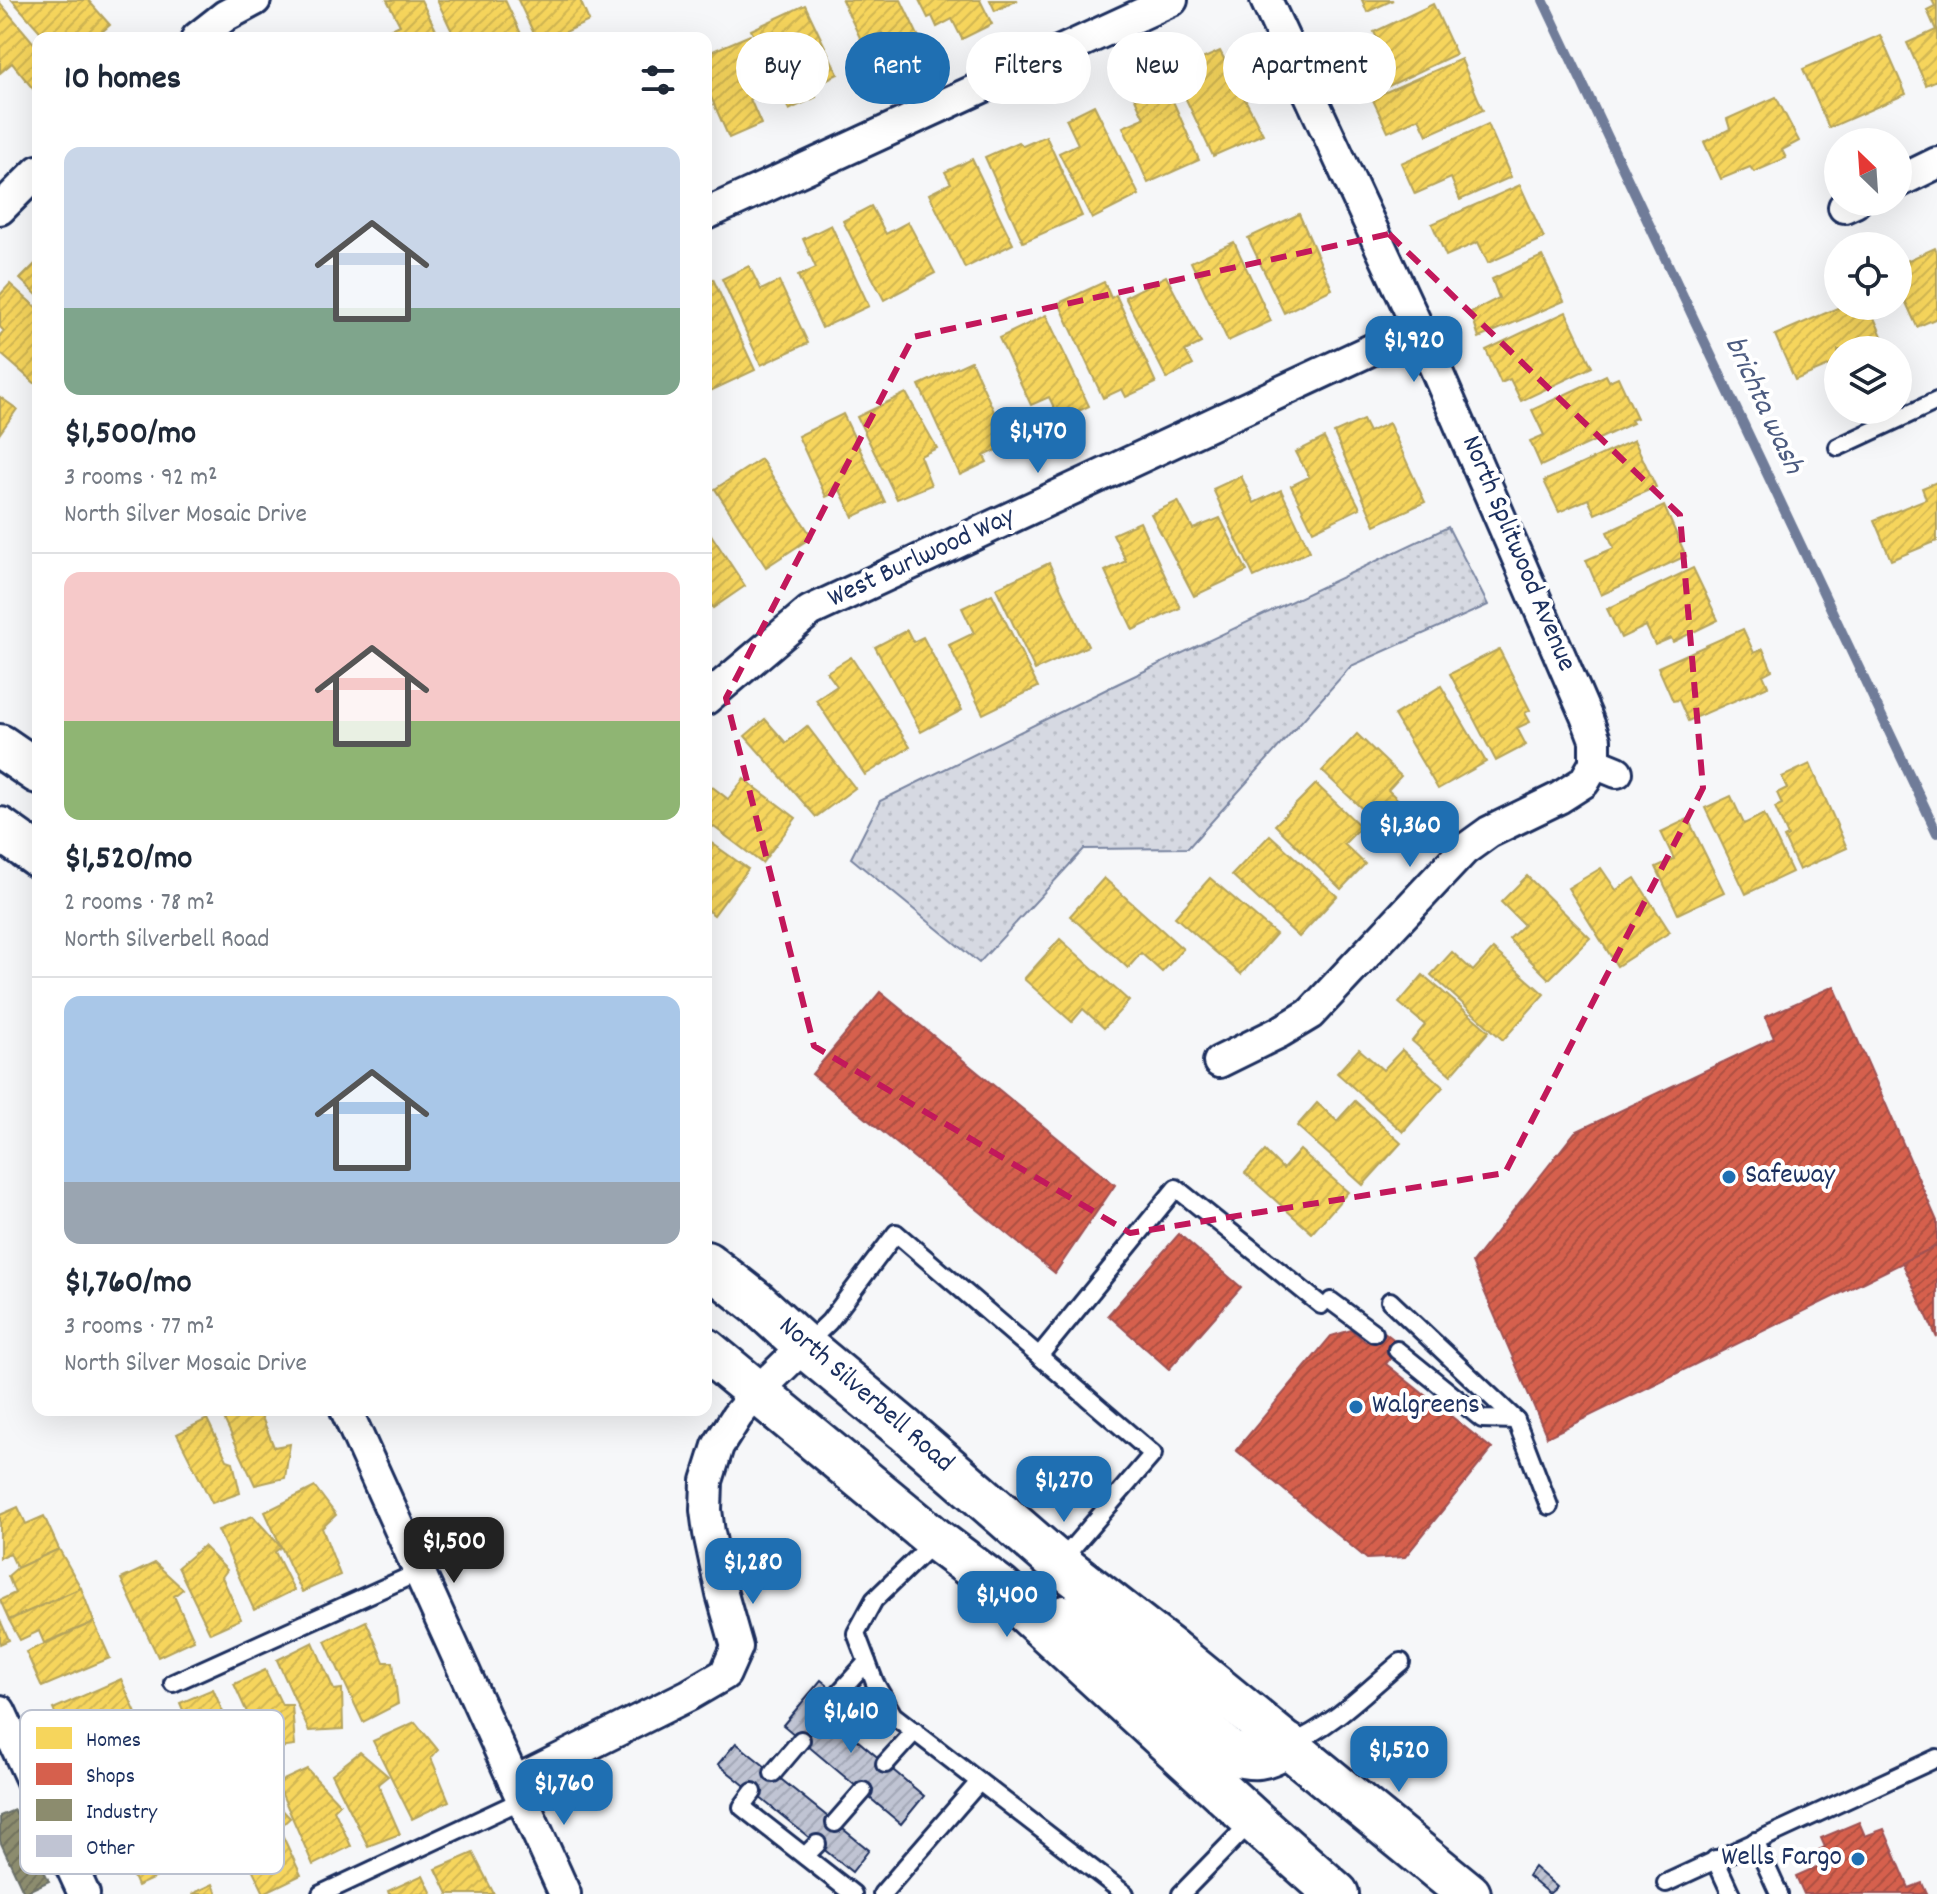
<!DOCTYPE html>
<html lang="en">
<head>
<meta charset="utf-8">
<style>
	body { margin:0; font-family:Dekko,sans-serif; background:#f6f6f7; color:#1f2937; height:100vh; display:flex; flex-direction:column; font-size:30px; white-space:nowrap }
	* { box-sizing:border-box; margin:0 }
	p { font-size:26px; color:#747a83 }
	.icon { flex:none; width:44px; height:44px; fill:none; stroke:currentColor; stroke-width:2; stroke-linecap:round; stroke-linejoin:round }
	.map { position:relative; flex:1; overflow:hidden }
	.sheet { position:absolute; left:32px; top:32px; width:680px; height:1384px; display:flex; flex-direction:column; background:#fff; border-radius:16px; box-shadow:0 8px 32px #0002 }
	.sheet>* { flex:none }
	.guide { position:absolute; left:736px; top:32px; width:760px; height:72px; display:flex; gap:16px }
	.needle { width:52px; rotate:335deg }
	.buttons { position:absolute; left:1824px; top:128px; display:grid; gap:16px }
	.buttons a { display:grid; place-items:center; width:88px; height:88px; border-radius:50%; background:#fff; box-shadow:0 8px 32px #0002; font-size:40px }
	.price { position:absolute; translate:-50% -68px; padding:0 18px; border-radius:16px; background:#1f6fb2; color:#fff; font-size:26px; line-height:52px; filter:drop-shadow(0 2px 4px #0008) }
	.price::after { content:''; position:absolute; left:50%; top:48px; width:24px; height:18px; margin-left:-12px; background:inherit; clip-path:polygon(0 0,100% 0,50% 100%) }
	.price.on { background:#222; color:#fff }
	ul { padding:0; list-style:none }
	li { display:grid; align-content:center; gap:16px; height:424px; padding:0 32px }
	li+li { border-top:2px solid #e0e1e3 }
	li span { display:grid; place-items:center; height:248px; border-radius:16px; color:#555 }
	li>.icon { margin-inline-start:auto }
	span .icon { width:144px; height:144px; fill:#fffc; stroke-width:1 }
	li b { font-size:34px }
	h2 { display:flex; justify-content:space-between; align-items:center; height:96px; padding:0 32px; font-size:34px }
	.chip { padding:0 28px; border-radius:36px; background:#fff; box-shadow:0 8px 32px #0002; font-size:28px; line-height:72px }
	.chip.on { background:#1f6fb2; color:#fff }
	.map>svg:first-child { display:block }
	.park { fill:url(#park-dots); stroke:#7884a0; stroke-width:2 }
	.homes { fill:url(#homes-hatch); stroke:#b4a35d; stroke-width:2 }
	.shops { fill:url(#shops-hatch); stroke:#9e5152; stroke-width:2 }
	.industry { fill:url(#industry-hatch); stroke:#6a7069; stroke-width:2 }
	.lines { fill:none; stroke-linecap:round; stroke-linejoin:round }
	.stream { stroke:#707c99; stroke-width:10 }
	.building { fill:url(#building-hatch); stroke:#1b2f5e; stroke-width:2 }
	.lane-casing { stroke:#1b2f5e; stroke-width:22 }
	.street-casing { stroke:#1b2f5e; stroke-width:36 }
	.secondary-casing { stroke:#1b2f5e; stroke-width:48 }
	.lane { stroke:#fff; stroke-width:16 }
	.street { stroke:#fff; stroke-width:30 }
	.secondary { stroke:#fff; stroke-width:42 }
	.marked { fill:none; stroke:#c2185b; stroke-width:6; stroke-dasharray:16 10; stroke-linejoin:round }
	.poi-dot { fill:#1f6fb2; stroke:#fff; stroke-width:3 }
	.labels { text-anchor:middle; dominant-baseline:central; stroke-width:8; stroke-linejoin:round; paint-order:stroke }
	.street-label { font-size:28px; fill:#1b2f5e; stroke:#fff }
	.poi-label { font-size:28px; fill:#1b2f5e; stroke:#fff; text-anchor:start }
	.water-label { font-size:30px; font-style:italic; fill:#4d5c81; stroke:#fff }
	.key { fill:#fff; stroke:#bbc1cf; stroke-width:2 }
	.key-label { font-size:22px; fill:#1b2f5e }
</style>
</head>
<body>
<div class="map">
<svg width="1937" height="1894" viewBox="0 0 1937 1894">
	<defs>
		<pattern id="park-dots" width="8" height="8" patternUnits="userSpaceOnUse" patternTransform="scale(2)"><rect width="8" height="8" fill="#d6d9e2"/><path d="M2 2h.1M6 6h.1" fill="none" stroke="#b7bbc4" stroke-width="1.8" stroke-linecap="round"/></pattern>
		<pattern id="homes-hatch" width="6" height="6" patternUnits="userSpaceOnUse" patternTransform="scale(2)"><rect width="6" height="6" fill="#f6d55c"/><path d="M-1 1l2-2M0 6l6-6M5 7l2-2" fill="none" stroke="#d2b752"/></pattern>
		<pattern id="shops-hatch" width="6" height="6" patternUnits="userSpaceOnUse" patternTransform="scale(2)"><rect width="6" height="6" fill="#d6604d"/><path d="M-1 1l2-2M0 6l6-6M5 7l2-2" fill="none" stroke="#ad5043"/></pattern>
		<pattern id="industry-hatch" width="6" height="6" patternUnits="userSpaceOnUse" patternTransform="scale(2)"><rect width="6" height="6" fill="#8c8c6e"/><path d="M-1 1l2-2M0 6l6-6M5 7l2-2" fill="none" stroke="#72735e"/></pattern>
		<pattern id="building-hatch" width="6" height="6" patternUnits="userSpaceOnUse" patternTransform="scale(2)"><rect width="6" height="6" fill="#c0c4d3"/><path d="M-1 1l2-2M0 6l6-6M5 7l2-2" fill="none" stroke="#a4a9b8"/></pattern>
	</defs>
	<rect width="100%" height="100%" fill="#f6f7f9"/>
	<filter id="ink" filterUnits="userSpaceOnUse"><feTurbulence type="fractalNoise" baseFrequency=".0125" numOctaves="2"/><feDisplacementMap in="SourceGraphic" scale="16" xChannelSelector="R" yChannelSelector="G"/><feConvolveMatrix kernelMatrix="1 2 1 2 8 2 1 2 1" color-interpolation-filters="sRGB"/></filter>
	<g filter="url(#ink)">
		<!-- park -->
		<path class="park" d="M1448,527L1488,605L1351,666L1188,848L1084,849L979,963L851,858L880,801L1115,685Z"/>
		<!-- homes -->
		<g class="homes">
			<path d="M12,0H88L110,25L95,38H46Z"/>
			<path d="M387,0H421L440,38H376V36L400,25Z"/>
			<path d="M437,0H505L523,38H455Z"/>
			<path d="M518,0H580L589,21L553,38H536Z"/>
			<path d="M842,0H901L925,50L896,63L882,33L862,42Z"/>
			<path d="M919,0H980L992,24L962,39L952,19L937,27L932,16L928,18Z"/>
			<path d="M990,0H1018L995,11Z"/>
			<path d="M1362,0H1393L1367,12Z"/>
			<path d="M1932,0H1937V80L1926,85L1907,43L1936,30L1927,10L1935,6Z"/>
			<path d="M0,3L38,48V87L34,90L12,63L0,73Z"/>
			<path d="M1433,4L1456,54L1370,95L1356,66L1384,53L1374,32Z"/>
			<path d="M805,5L838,74L810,87L816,97L789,110L751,30Z"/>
			<path d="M750,35L773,89L750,99L761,124L729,138L706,86V54Z"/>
			<path d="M1880,35L1906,94L1829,128L1803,69Z"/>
			<path d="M1220,51L1263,134L1213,156L1173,72Z"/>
			<path d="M1461,59L1483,110L1427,135L1419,118L1388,132L1372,98Z"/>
			<path d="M1161,74L1199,160L1148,183L1123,127L1144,118L1130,88Z"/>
			<path d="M1776,97L1799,141L1782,150L1786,158L1754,172L1750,167L1721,179L1704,142L1730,129L1727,119Z"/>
			<path d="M1094,105L1139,195L1092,219L1059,153L1078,144L1066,119Z"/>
			<path d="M1488,124L1511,177L1460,200L1451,178L1415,194L1401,163Z"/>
			<path d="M1046,136L1082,216L1023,242L985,157L1019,142L1023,146Z"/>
			<path d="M972,159L1013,244L965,268L929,194L951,183L945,172Z"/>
			<path d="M1520,185L1544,238L1488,263L1478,242L1446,256L1432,224Z"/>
			<path d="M871,206L886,234L908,222L935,273L884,300L843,221Z"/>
			<path d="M1299,214L1332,289L1284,313L1248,238Z"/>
			<path d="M831,225L869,306L822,328L798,276L816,268L803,239Z"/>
			<path d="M1234,242L1271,321L1228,341L1191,262Z"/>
			<path d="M1935,248L1937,253V318L1917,327L1898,285V274L1905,270L1902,263Z"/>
			<path d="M1542,256L1564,301L1479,338L1471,312L1499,298L1492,279Z"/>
			<path d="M38,261V296L20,279Z"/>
			<path d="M749,266L761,290L779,281L808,343L761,365L722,279Z"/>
			<path d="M1166,276L1201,343L1185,351L1193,365L1167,379L1125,297Z"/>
			<path d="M713,279L755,370L706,393V282Z"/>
			<path d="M1104,282L1111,298L1116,295L1156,383L1126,397L1122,389L1103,398L1059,303Z"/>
			<path d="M10,284L38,309V386L0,353V335L4,331L0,327V295Z"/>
			<path d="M1842,306H1869L1888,350H1838V362L1795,380L1775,335Z"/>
			<path d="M1566,312L1592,367L1521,401L1510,379L1501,383L1486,350Z"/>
			<path d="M1046,315L1089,406L1060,420L1049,397L1031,405L999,338Z"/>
			<path d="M971,361L1009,444L984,456L987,462L960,475L919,385Z"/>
			<path d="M1606,375L1609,381L1618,377L1637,418L1631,420L1633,423L1541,466L1530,441L1544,435L1532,410Z"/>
			<path d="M906,393L937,448L920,456L931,485L897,499L857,417Z"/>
			<path d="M0,397L17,409L0,433Z"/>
			<path d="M843,414L885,502L853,517L840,490L826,497L798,436Z"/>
			<path d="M1363,420L1369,432L1389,423L1425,502L1375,525L1334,433Z"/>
			<path d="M1324,438L1360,508L1313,531L1291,486L1309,477L1296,452Z"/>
			<path d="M1634,440L1656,487L1595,514L1588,499L1559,512L1544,481Z"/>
			<path d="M761,459L812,537L766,567L715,489Z"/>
			<path d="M1241,476L1254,503L1281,490L1310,551L1254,577L1213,489Z"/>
			<path d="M1937,482V541L1891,560L1874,520L1926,499L1922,488Z"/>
			<path d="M1178,501L1193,529L1220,518L1247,571L1194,596L1151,514Z"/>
			<path d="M1664,506L1686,556L1601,595L1586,560L1614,548L1607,532Z"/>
			<path d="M1140,522L1180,608L1133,630L1105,571L1126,561L1113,534Z"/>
			<path d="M706,527L745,586L713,608L706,596Z"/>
			<path d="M1049,563L1088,646L1035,670L996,588Z"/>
			<path d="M1693,568L1718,620L1673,642L1671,638L1655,645L1646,626L1621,638L1607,609Z"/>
			<path d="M992,594L1038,687L983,714L949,645L974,633L962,608Z"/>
			<path d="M1743,629L1754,653L1763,649L1772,670L1763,675L1768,686L1688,721L1679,700L1673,701L1658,667Z"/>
			<path d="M907,630L913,642L923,637L962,710L921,732L875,647Z"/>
			<path d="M1499,649L1530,710L1525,713L1530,722L1517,728L1526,745L1496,761L1450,674Z"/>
			<path d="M851,657L910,747L865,775L816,700L837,686L827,672Z"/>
			<path d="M1441,686L1486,762L1438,789L1394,715Z"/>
			<path d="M765,719L786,743L807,726L855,788L816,817L745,736Z"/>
			<path d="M1357,734L1401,776L1388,790L1412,813L1391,836L1322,771Z"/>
			<path d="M1810,764L1847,848L1799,870L1784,838L1788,836L1775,807L1782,804L1777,793L1787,788L1782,777Z"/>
			<path d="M744,779L796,818L762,863L706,821V782L728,799Z"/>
			<path d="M1316,784L1361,827L1344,844L1365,864L1341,889L1275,825Z"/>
			<path d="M1731,796L1744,824L1764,814L1792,872L1746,894L1705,808Z"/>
			<path d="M1688,819L1724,892L1678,914L1656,867L1674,859L1661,832Z"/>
			<path d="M1270,835L1337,896L1299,937L1232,875Z"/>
			<path d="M706,839L748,869L714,915L706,909Z"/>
			<path d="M1601,868L1616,890L1635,878L1670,932L1617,966L1568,888Z"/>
			<path d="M1527,876L1590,938L1549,979L1509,939L1524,925L1501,902Z"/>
			<path d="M1104,878L1183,949L1162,972L1141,953L1128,968L1070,916Z"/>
			<path d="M1210,878L1276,934L1241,974L1175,917Z"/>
			<path d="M1060,939L1129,1001L1104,1028L1083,1009L1072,1022L1024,979Z"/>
			<path d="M1493,949L1544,994L1503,1040L1431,975L1452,952L1473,971Z"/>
			<path d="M1423,975L1489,1031L1451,1075L1412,1041L1425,1025L1399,1003Z"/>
			<path d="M1359,1049L1383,1070L1402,1050L1443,1087L1403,1132L1337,1073Z"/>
			<path d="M1355,1101L1401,1143L1363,1185L1297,1126L1317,1103L1337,1121Z"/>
			<path d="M1300,1150L1348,1192L1312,1233L1245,1173L1265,1151L1283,1169Z"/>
			<path d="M243,1410H259L274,1447L290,1444L285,1478L255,1485L224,1419Z"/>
			<path d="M207,1419L227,1460L233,1462L240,1493L212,1503L177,1434Z"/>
			<path d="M315,1487L336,1515L322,1528L340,1575L302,1592L265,1512Z"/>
			<path d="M18,1507L26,1524L44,1516L59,1549L17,1568L10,1553L0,1558V1515Z"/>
			<path d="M253,1516L281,1547L275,1552L294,1590L254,1610L218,1530Z"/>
			<path d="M203,1546L227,1570L222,1577L241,1619L210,1633L178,1567Z"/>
			<path d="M59,1549L81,1588L9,1620L0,1600L15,1593L8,1576L17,1568Z"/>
			<path d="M155,1563L183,1589L174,1596L194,1640L158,1657L121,1579Z"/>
			<path d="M81,1588L94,1622L44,1643L39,1631L20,1640L9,1620Z"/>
			<path d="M0,1620L9,1640L0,1644Z"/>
			<path d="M366,1621L384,1662H393L398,1704L363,1722L325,1641Z"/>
			<path d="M94,1622L110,1658L42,1687L26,1652Z"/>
			<path d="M313,1642L334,1690L342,1689L343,1729L309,1731L277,1660Z"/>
			<path d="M265,1670L282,1705H292L295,1746L264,1750L234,1684Z"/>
			<path d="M121,1679L138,1718L70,1748L53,1709Z"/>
			<path d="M213,1689L235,1740L245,1739L249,1768L214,1783L180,1703Z"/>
			<path d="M415,1722L438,1750L431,1758L449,1801L412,1819L373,1741Z"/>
			<path d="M360,1752L388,1776L378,1784L400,1834L368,1846L332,1774Z"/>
			<path d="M307,1769L340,1804L334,1810L351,1846L313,1865L277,1783Z"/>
			<path d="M265,1791L290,1818L279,1828L301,1875L264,1893L224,1811Z"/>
			<path d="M185,1818L204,1856L137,1886L122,1851Z"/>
			<path d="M473,1853L494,1894H448L436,1869Z"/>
			<path d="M423,1875L432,1894H389L388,1891Z"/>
			<path d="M213,1884L217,1894H192Z"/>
		</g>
		<!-- shops -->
		<g class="shops">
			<path d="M1834,986L1937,1221V1246L1547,1437L1472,1263L1575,1132L1774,1038L1765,1017Z"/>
			<path d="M880,992L1115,1185L1055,1273L812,1074Z"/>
			<path d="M1179,1234L1241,1287L1169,1369L1108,1315Z"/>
			<path d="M1937,1246V1338L1902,1262Z"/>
			<path d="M1379,1328L1401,1345L1386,1364L1492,1449L1405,1557L1367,1559L1236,1450L1331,1336L1351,1330L1366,1342Z"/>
			<path d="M1859,1822L1865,1836L1884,1829L1909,1888L1922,1883L1927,1894H1804L1796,1876L1821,1865L1815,1852L1825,1847L1821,1838Z"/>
		</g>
		<!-- industry -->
		<path class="industry" d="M14,1810L49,1881L24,1893L0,1841V1816Z"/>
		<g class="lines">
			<!-- stream -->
			<path class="stream" d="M1543,0L1937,833"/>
		</g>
		<!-- building -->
		<g class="building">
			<path d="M821,1680L840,1696L826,1714L924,1796L901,1824L783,1725Z"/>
			<path d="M736,1743L869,1850L852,1872L718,1764Z"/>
			<path d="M1534,1867L1557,1887L1549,1894L1528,1876Z"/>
		</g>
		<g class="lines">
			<!-- lane casing -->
			<g class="lane-casing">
				<g id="lane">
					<path d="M1838,447L1937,401"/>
					<path d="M1331,1301L1374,1333"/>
					<path d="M1390,1301L1516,1420L1549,1506"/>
					<path d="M804,1346L829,1322L896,1233L1153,1454L1060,1562"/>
					<path d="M1397,1350L1482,1419L1516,1420"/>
					<path d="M1039,1356L1176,1188L1321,1305"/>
					<path d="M936,1540L874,1600L856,1633L875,1683L893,1715L1125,1894"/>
					<path d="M173,1683L419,1572"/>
					<path d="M838,1694L867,1662"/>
					<path d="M1290,1744C1333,1726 1366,1691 1401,1662"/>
					<path d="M885,1764L915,1731"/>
					<path d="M773,1773L801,1740"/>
					<path d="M753,1792L742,1807L853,1894"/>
					<path d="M835,1823L863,1791"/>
					<path d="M1755,1841L1779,1894"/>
					<path d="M805,1856L817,1844"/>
					<path d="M1715,1859L1731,1894"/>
					<path d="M1666,1883L1937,1758"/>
					<path d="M321,1894L522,1800"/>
					<path d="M882,1894L979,1782"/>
					<path d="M1181,1894L1252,1821"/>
				</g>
			</g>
			<!-- street casing -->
			<g class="street-casing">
				<g id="street">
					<path d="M1266,0L1418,328L1586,716L1595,740V763"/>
					<path d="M197,38L225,16L255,0"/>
					<path d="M1898,182L1937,163"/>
					<path d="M1844,207L1855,202"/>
					<path d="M0,209L38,171"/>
					<path d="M706,214L1172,0"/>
					<path d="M706,699L810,611L1418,328"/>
					<path d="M1219,1062L1280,1032L1310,1014L1464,850L1489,832L1559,798L1584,782L1595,763L1617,772"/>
					<path d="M346,1410L565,1894"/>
					<path d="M0,1711L84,1894"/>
					<path d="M514,1782L689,1695L725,1674L737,1647L722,1594L709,1533L706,1510L707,1481L718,1446L737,1416L757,1392L804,1346"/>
				</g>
			</g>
			<!-- secondary casing -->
			<g class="secondary-casing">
				<g id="secondary">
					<path d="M0,746L38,772"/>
					<path d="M0,829L38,856"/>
					<path d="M706,1263L757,1303L804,1346L905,1430L1051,1557L1172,1651L1469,1894"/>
					<path d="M706,1350L936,1540L1000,1588L1253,1820L1337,1894"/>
					<path d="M1065,1617L1120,1656L1230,1753C1258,1761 1262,1758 1288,1745"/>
				</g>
			</g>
			<!-- lane -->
			<use href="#lane" class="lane"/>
			<!-- street -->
			<use href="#street" class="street"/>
			<!-- secondary -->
			<use href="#secondary" class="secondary"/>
		</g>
	</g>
	<!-- marked area -->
	<path class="marked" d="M1389,234L1680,515L1703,788L1505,1173L1130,1233L814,1046L726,698L913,337Z"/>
	<!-- markers -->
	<g class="poi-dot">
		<circle cx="1729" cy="1177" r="8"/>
		<circle cx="1356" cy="1407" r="8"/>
		<circle cx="1858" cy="1859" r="8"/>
	</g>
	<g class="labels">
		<!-- street labels -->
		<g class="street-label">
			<text transform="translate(1517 554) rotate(67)">North Splitwood Avenue</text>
			<text transform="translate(922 559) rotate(-25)">West Burlwood Way</text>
			<text transform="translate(865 1396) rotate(41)">North Silverbell Road</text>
		</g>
		<!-- poi labels -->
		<g class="poi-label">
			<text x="1745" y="1177">Safeway</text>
			<text x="1372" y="1407">Walgreens</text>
			<text x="1842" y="1859" text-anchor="end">Wells Fargo</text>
		</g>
		<!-- water labels -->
		<g class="water-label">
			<text transform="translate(1762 406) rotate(65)">brichta wash</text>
		</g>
	</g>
	<!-- legend -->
	<rect x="20" y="1710" width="264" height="164" rx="12" class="key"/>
	<rect x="36" y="1727" width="36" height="22" fill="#f6d55c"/>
	<rect x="36" y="1763" width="36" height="22" fill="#d6604d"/>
	<rect x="36" y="1799" width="36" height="22" fill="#8c8c6e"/>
	<rect x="36" y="1835" width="36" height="22" fill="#c0c4d3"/>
	<g class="key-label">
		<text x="86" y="1746">Homes</text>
		<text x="86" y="1782">Shops</text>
		<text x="86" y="1818">Industry</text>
		<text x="86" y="1854">Other</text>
	</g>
</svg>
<div class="buttons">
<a><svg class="needle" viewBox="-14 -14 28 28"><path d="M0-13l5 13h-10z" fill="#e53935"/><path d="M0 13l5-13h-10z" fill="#747a83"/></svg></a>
<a><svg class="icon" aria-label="locate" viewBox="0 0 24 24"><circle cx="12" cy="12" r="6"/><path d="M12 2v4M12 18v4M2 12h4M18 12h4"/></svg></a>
<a><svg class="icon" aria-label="layers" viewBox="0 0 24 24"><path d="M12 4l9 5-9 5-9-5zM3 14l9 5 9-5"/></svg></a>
</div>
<b class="price" style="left:1414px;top:384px">$1,920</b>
<b class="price" style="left:1038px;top:475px">$1,470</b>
<b class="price" style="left:1410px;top:869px">$1,360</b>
<b class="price" style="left:1064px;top:1524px">$1,270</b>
<b class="price on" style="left:454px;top:1585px">$1,500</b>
<b class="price" style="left:753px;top:1606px">$1,280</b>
<b class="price" style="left:1007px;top:1639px">$1,400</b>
<b class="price" style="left:851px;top:1755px">$1,610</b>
<b class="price" style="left:1399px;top:1794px">$1,520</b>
<b class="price" style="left:564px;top:1827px">$1,760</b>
<div class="guide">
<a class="chip">Buy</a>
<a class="chip on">Rent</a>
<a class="chip">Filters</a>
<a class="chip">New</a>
<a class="chip">Apartment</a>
</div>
<section class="sheet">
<h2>10 homes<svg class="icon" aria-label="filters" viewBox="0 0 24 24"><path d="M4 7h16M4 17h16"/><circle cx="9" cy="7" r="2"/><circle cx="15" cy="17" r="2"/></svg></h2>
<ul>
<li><span style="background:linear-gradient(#c9d6e8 65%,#7fa58c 0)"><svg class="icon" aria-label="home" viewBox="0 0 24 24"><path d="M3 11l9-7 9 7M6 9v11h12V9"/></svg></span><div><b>$1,500/mo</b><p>3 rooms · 92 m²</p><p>North Silver Mosaic Drive</p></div></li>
<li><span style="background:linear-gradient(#f6c9c9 60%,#8fb573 0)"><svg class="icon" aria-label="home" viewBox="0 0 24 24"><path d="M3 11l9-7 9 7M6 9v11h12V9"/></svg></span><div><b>$1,520/mo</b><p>2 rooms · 78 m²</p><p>North Silverbell Road</p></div></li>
<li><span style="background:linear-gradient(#a9c7e8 75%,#9aa5b1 0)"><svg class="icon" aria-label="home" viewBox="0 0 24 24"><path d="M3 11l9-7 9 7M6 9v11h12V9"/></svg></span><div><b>$1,760/mo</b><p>3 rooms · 77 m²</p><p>North Silver Mosaic Drive</p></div></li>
</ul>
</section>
</div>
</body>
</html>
